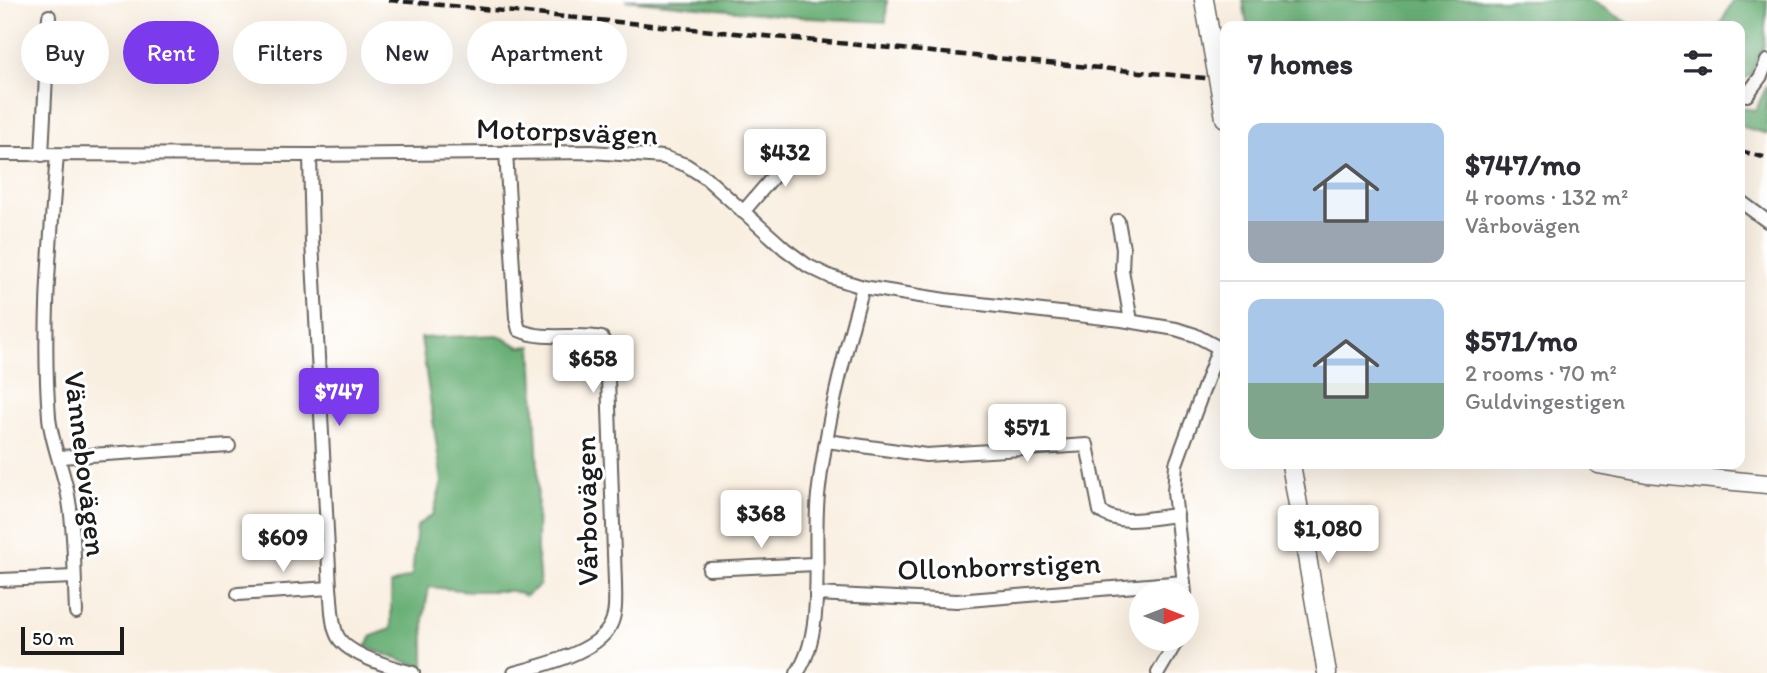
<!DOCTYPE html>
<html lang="en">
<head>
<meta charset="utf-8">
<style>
	body { margin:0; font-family:Itim,sans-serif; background:#f7f7f7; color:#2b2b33; height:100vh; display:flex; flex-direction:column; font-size:26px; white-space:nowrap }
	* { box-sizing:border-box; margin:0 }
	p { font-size:23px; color:#7c7c81 }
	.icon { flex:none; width:38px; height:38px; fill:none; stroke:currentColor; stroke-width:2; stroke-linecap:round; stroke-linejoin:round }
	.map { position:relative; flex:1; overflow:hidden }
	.sheet { position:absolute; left:1220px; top:21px; width:525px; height:448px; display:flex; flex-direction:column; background:#fff; border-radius:14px; box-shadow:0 7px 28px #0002 }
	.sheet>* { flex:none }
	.guide { position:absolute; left:21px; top:21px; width:665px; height:63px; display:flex; gap:14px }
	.needle { width:46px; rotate:90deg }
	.fabs { position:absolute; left:1129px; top:581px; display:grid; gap:14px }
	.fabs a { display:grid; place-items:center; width:70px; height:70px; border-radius:50%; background:#fff; box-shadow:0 7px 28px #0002; font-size:35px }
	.scale { position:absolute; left:21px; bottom:18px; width:103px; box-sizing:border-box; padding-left:7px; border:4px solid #1c1c1c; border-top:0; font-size:19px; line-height:24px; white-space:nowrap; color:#1c1c1c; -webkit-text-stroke:5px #fff; paint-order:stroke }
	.price { position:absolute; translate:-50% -60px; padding:0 16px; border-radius:7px; background:#fff; color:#222; font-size:23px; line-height:46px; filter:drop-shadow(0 2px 4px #0008) }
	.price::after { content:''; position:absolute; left:50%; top:42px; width:21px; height:16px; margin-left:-10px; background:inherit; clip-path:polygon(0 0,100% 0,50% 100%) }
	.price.selected { background:#7c3aed; color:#fff }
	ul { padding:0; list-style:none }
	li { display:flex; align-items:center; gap:21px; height:175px; padding:0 28px }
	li+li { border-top:2px solid #e1e1e2 }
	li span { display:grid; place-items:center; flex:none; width:196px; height:140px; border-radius:14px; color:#555 }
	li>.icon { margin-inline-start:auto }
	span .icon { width:84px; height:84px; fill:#fffc; stroke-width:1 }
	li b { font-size:30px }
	h2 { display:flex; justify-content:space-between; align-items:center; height:84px; padding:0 28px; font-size:30px }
	.tag { padding:0 24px; border-radius:32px; background:#fff; box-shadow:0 7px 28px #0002; font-size:24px; line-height:63px }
	.tag.selected { background:#7c3aed; color:#fff }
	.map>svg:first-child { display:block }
	.forest { fill:#68ae74; stroke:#426548; stroke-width:2 }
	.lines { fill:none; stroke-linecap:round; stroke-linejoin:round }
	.street-casing { stroke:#696661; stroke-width:16 }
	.secondary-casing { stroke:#696661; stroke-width:21 }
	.street { stroke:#fff; stroke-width:12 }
	.secondary { stroke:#fff; stroke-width:18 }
	.rail { stroke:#1c1c1c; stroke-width:4.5; stroke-dasharray:10 5; stroke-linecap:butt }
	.secondary-bridge-casing { stroke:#696661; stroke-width:21; stroke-linecap:butt }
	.secondary-bridge { stroke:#fff; stroke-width:18 }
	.labels { text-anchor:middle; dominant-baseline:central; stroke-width:6; stroke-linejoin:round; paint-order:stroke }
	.street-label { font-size:30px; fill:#1c1c1c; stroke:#fff }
</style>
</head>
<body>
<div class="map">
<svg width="1767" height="673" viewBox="0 0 1767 673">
	<rect width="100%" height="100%" fill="#fff"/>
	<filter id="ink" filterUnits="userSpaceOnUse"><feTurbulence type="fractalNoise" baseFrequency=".0143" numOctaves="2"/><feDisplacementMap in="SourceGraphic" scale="14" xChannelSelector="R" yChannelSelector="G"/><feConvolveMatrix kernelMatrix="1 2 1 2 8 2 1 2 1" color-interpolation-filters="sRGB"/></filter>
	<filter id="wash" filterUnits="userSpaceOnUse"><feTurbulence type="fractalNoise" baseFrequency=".00686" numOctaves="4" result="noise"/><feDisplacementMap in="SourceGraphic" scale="28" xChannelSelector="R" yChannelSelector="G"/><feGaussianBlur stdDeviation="1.57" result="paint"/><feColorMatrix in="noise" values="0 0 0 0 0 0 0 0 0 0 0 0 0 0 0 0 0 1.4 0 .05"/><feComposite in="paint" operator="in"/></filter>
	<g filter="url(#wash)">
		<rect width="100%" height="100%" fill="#f9efe1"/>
		<!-- forest -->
		<g class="forest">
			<path d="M626,0H887L886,22L809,18Z"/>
			<path d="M1243,0H1591L1633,26H1247Z"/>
			<path d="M1734,0H1767L1764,46L1750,76L1740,80V26H1719Z"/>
			<path d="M1767,85V134L1740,126V108L1756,110Z"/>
			<path d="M497,335L520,347L532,346L538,469L537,549L540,585L526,596L512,591H470L429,587L424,616V666L402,661L366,647L372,636L391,629V584L412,576L417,526L433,514L442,482L421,338Z"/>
		</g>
	</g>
	<g filter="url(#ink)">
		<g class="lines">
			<!-- street casing -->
			<g class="street-casing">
				<g id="street">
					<path d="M1747,95L1761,76L1767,61"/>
					<path d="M506,152L516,318L519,330C546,342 575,332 602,338L607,349L615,583C615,597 617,613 610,626C597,652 541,666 514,673"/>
					<path d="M0,154L310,155L591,152L663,157L686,165L706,178L785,249L808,266L831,277L863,287L945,300L1122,320L1176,329L1195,335L1225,351"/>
					<path d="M42,155L49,16"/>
					<path d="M57,155C50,243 42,329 49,417C51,441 63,469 68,495C75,533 74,573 76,612"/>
					<path d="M310,155L312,241L330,588C332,603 331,624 338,637C349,656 394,668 413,673"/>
					<path d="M1740,201L1767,221"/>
					<path d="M743,212L773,177L796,143"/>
					<path d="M1118,221L1123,248L1122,270L1131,321"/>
					<path d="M827,441L926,455L1087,445L1100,511C1119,527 1154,517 1177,515"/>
					<path d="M60,457L229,446"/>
					<path d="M709,569L815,564"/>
					<path d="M0,580L74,577"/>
					<path d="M1185,593L1174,492L1176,464L1219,347"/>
					<path d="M238,594L330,588"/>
					<path d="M816,594L957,601L1184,582"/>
					<path d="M797,673C827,631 812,547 818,495C826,425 844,355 863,287"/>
					<path d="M1158,673L1178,639"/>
				</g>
			</g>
			<!-- secondary casing -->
			<g class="secondary-casing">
				<g id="secondary">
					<path d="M1204,0L1213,51"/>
					<path d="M1222,100L1225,118"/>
					<path d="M1291,464L1327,673"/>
					<path d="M1598,464L1647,473L1767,484"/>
				</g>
			</g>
			<!-- street -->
			<use href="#street" class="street"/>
			<!-- secondary -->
			<use href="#secondary" class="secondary"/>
			<!-- rail -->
			<g class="rail">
				<path d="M389,0L1225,80"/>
				<path d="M1740,151L1767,158"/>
			</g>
			<!-- secondary-bridge casing -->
			<g class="secondary-bridge-casing">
				<path id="secondary-bridge" d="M1213,51L1222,100"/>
			</g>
			<!-- secondary-bridge -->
			<use href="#secondary-bridge" class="secondary-bridge"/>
		</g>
	</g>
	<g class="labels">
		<!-- street labels -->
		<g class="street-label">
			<text transform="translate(567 131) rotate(2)">Motorpsvägen</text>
			<text transform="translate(86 464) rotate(83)">Vännebovägen</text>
			<text transform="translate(586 511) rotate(-91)">Vårbovägen</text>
			<text transform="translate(999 566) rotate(-2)">Ollonborrstigen</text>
		</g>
	</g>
</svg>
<div class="fabs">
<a><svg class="needle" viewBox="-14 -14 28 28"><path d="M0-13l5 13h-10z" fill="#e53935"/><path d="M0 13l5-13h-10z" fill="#7c7c81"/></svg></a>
</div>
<div class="scale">50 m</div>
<b class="price" style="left:785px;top:189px">$432</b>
<b class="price" style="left:593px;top:395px">$658</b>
<b class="price selected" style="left:339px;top:428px">$747</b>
<b class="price" style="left:1027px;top:464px">$571</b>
<b class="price" style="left:761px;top:550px">$368</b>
<b class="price" style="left:1328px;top:565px">$1,080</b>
<b class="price" style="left:283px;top:574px">$609</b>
<div class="guide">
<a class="tag">Buy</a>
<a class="tag selected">Rent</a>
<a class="tag">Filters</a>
<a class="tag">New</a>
<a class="tag">Apartment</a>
</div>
<section class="sheet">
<h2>7 homes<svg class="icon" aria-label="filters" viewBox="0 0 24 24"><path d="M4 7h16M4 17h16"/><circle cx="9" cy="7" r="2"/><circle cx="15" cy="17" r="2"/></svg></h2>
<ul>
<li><span style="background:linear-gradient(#a9c7e8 70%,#9aa5b1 0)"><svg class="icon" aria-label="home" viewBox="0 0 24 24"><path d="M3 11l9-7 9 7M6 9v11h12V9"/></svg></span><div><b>$747/mo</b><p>4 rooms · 132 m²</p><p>Vårbovägen</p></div></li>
<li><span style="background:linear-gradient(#a9c7e8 60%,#7fa58c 0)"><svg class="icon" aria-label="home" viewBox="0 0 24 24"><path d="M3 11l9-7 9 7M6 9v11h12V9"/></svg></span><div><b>$571/mo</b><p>2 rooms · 70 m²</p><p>Guldvingestigen</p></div></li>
</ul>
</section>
</div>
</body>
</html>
